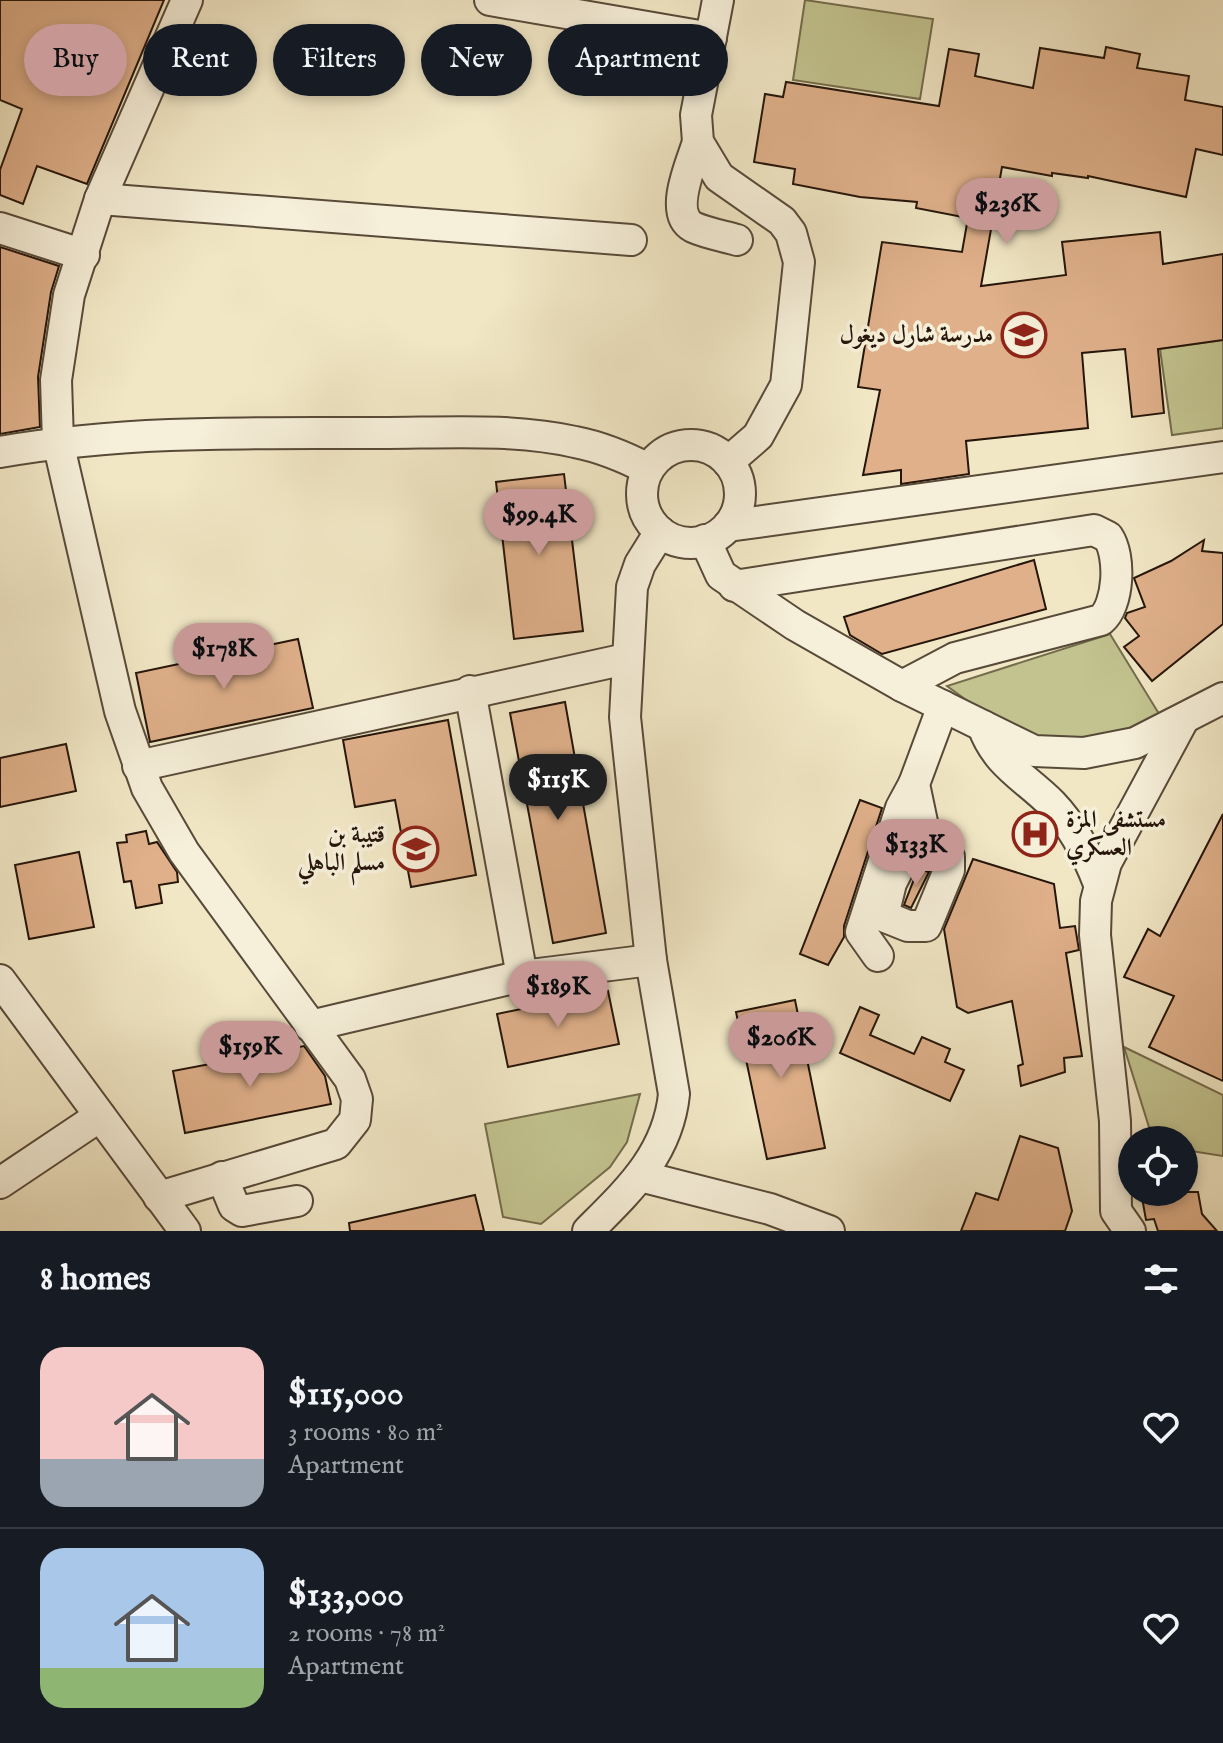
<!DOCTYPE html>
<html lang="en">
<head>
<meta charset="utf-8">
<style>
	body { margin:0; font-family:"IM FELL English",Amiri,serif; background:#20242c; color:#f1f3f6; height:100vh; display:flex; flex-direction:column; font-size:30px; white-space:nowrap }
	* { box-sizing:border-box; margin:0 }
	p { font-size:26px; color:#9ea1a6 }
	.icon { flex:none; width:44px; height:44px; fill:none; stroke:currentColor; stroke-width:2; stroke-linecap:round; stroke-linejoin:round }
	.map { position:relative; height:1231px; overflow:hidden }
	.side { display:flex; flex-direction:column; background:#171b24; flex:1 }
	.side>* { flex:none }
	.top-card { position:absolute; left:24px; top:24px; width:800px; height:72px; display:flex; gap:16px }
	.buttons { position:absolute; left:1118px; top:1126px; display:grid; gap:16px }
	.buttons a { display:grid; place-items:center; width:80px; height:80px; border-radius:50%; background:#171b24; box-shadow:0 4px 12px #0003; font-size:40px }
	.price { position:absolute; translate:-50% -68px; padding:0 18px; border-radius:28px; background:#c59692; color:#111; font-size:26px; line-height:52px; filter:drop-shadow(0 2px 4px #0008) }
	.price::after { content:''; position:absolute; left:50%; top:48px; width:24px; height:18px; margin-left:-12px; background:inherit; clip-path:polygon(0 0,100% 0,50% 100%) }
	.price.active { background:#222; color:#fff }
	ul { padding:0; list-style:none }
	li { display:flex; align-items:center; gap:24px; height:200px; padding:0 40px }
	li+li { border-top:2px solid #363941 }
	li span { display:grid; place-items:center; flex:none; width:224px; height:160px; border-radius:24px; color:#555 }
	li>.icon { margin-inline-start:auto }
	span .icon { width:96px; height:96px; fill:#fffc; stroke-width:1 }
	li b { font-size:34px }
	h2 { display:flex; justify-content:space-between; align-items:center; height:96px; padding:0 40px; font-size:34px }
	.pill { padding:0 28px; border-radius:36px; background:#171b24; box-shadow:0 4px 12px #0003; font-size:28px; line-height:72px }
	.pill.active { background:#c59692; color:#111 }
	.map>svg:first-child { display:block }
	.green { fill:#c2c38f; stroke:#746c4c; stroke-width:2 }
	.building { fill:#dfb08a; stroke:#25150a; stroke-width:2 }
	.lines { fill:none; stroke-linecap:round; stroke-linejoin:round }
	.minor-casing { stroke:#584a39; stroke-width:34 }
	.minor { stroke:#f6efd9; stroke-width:30 }
	.labels { text-anchor:middle; dominant-baseline:central; stroke-width:7; stroke-linejoin:round; paint-order:stroke }
	.poi-label { font-size:24px; font-weight:bold; fill:#25150a; stroke:#f6efd9; text-anchor:end }
</style>
</head>
<body>
<div class="map">
<svg width="1223" height="1231" viewBox="0 0 1223 1231">
	<rect width="100%" height="100%" fill="#f1e7c5"/>
	<filter id="stains"><feTurbulence type="fractalNoise" baseFrequency=".0025" numOctaves="4"/><feColorMatrix values="0 0 0 0 .2 0 0 0 0 .09 0 0 0 0 .02 0 0 0 .5 -.17"/></filter>
	<radialGradient id="worn" r=".72"><stop offset=".6" stop-color="#630" stop-opacity="0"/><stop offset="1" stop-color="#630" stop-opacity=".3"/></radialGradient>
	<!-- green -->
	<g class="green">
		<path d="M805,0L933,19L920,99L793,80Z"/>
		<path d="M1223,340V428L1172,435L1160,349Z"/>
		<path d="M1110,634L1161,717L1126,735L1063,744L1009,731L947,686Z"/>
		<path d="M1124,1047L1223,1095V1156L1184,1150V1140H1153Z"/>
		<path d="M640,1094L627,1142L610,1167L541,1224L503,1217L485,1124Z"/>
	</g>
	<!-- building -->
	<g class="building">
		<path d="M0,0H164L87,184L37,166L23,204L0,195V170L22,109L0,100Z"/>
		<path d="M1106,47L1140,54L1137,68L1189,76L1185,100L1223,107V155L1196,149L1186,197L1088,176V178L1052,173V176L1002,167L981,286L1066,275L1062,242L1160,232L1163,264L1223,254V340L1158,349L1164,413L1132,417L1125,349L1082,353L1088,428L966,441L969,474L901,484V470L863,475L880,390L858,387L882,242L962,252L968,218L916,208L917,202L860,197L793,184L795,169L754,162L765,94L783,97L786,82L939,106L949,49L979,54L975,76L1033,88L1040,48L1104,58Z"/>
		<path d="M0,247L59,266L51,292L38,377L40,427L0,434Z"/>
		<path d="M564,474L583,631L514,639L496,482Z"/>
		<path d="M1204,540L1202,551L1223,553V624L1152,681L1124,647L1139,636L1125,618L1127,613L1145,607L1134,578L1171,561Z"/>
		<path d="M1034,560L1046,609L882,654L850,635L844,617Z"/>
		<path d="M298,639L313,708L150,742L136,673Z"/>
		<path d="M565,702L606,933L553,943L510,713Z"/>
		<path d="M448,720L476,875L411,887L395,800L355,807L343,740Z"/>
		<path d="M66,744L76,791L0,807V758Z"/>
		<path d="M860,800L882,808L844,926V937L828,965L800,954Z"/>
		<path d="M1223,814V1081L1149,1047L1174,996L1124,977L1148,929L1160,936Z"/>
		<path d="M146,831L149,844L157,842L177,872L178,882L159,885L162,903L136,908L131,881L124,882L117,843L127,842L126,835Z"/>
		<path d="M79,852L94,927L29,939L15,865Z"/>
		<path d="M973,859L1054,884L1060,928L1075,926L1079,950L1066,953L1082,1056L1064,1058L1065,1072L1021,1086L1018,1066L1023,1064L1012,1001L968,1013L957,1007L944,929Z"/>
		<path d="M918,869L929,872L911,908L904,905Z"/>
		<path d="M608,991L619,1044L508,1067L497,1014Z"/>
		<path d="M795,1000L825,1148L767,1159L736,1012Z"/>
		<path d="M860,1007L879,1015L870,1035L914,1054L922,1037L950,1049L945,1062L964,1070L950,1101L840,1053Z"/>
		<path d="M304,1046L325,1076L331,1104L185,1133L173,1071Z"/>
		<path d="M1020,1136L1058,1148L1072,1211L1065,1231H961L976,1193L998,1200Z"/>
		<path d="M1141,1192H1198L1202,1214L1217,1231H1158L1154,1219L1146,1220Z"/>
		<path d="M475,1195L484,1231H350L349,1223Z"/>
	</g>
	<g class="lines">
		<!-- minor casing -->
		<g class="minor-casing">
			<g id="minor">
				<path d="M490,0L711,38"/>
				<path d="M718,0L696,115L698,142L719,177L782,221L791,233L799,262L786,385L758,436L728,462"/>
				<path d="M698,142C692,162 668,213 693,227C706,233 723,236 737,240"/>
				<path d="M100,199L631,240"/>
				<path d="M0,228L84,255"/>
				<circle cx="691" cy="494" r="49"/>
				<path d="M0,452C125,430 255,433 381,433C444,433 513,428 575,442C601,447 625,457 648,469"/>
				<path d="M728,526L1223,457"/>
				<path d="M705,540L721,575L795,625L902,686L1034,751L1084,753L1135,743L1223,698"/>
				<path d="M734,586L1094,530L1108,537C1121,556 1119,605 1101,620L955,658L902,686"/>
				<path d="M470,691L522,976"/>
				<path d="M983,726C996,764 1025,777 1052,804C1074,827 1088,855 1099,884"/>
				<path d="M138,766L626,659"/>
				<path d="M917,832L949,857V870L926,926H908L883,916L891,883L922,822L914,784L943,706"/>
				<path d="M878,956L861,932L901,808L914,784"/>
				<path d="M0,980L185,1231"/>
				<path d="M310,1026L522,976L651,960"/>
				<path d="M640,1176L770,1209L829,1231"/>
				<path d="M222,1177L234,1206L242,1211L297,1201"/>
				<path d="M0,1183L100,1116"/>
				<path d="M159,1197L336,1144L355,1120L357,1099L350,1079L184,852L147,788L120,711L58,442L56,380L69,295L100,199L187,0"/>
				<path d="M588,1231C629,1190 668,1154 674,1094L651,960L625,717L632,587L640,564L660,532"/>
				<path d="M1130,1231L1116,1211L1115,1121L1095,935L1096,901L1106,863L1183,720"/>
			</g>
		</g>
		<!-- minor -->
		<use href="#minor" class="minor"/>
	</g>
	<!-- icons -->
	<defs>
		<g id="school-ring" transform="scale(2.3)"><circle r="9.5" fill="#f6efd9" stroke="#8f2418" stroke-width="1.5"/><path d="M0-5L7-2L0 1L-7-2ZM-4 1L0 2.5L4 1V4Q0 6-4 4Z" fill="#8f2418"/></g>
		<g id="hospital-ring" transform="scale(2.3)"><circle r="9.5" fill="#f6efd9" stroke="#8f2418" stroke-width="1.5"/><path d="M-5-5h3v3.5h4V-5h3V5h-3V1.5h-4V5h-3Z" fill="#8f2418"/></g>
	</defs>
	<g fill-rule="evenodd">
		<use href="#school-ring" x="1024" y="335"/>
		<use href="#hospital-ring" x="1035" y="834"/>
		<use href="#school-ring" x="416" y="849"/>
	</g>
	<g class="labels">
		<!-- poi labels -->
		<g class="poi-label">
			<text x="993" y="335">مدرسة شارل ديغول</text>
			<text x="1066" y="820" text-anchor="start">مستشفى المزة<tspan x="1066" dy="28">العسكري</tspan></text>
			<text x="385" y="835">قتيبة بن<tspan x="385" dy="28">مسلم الباهلي</tspan></text>
		</g>
	</g>
	<rect width="100%" height="100%" filter="url(#stains)"/>
	<rect width="100%" height="100%" fill="url(#worn)"/>
</svg>
<div class="buttons">
<a><svg class="icon" aria-label="locate" viewBox="0 0 24 24"><circle cx="12" cy="12" r="6"/><path d="M12 2v4M12 18v4M2 12h4M18 12h4"/></svg></a>
</div>
<b class="price" style="left:1007px;top:246px">$236K</b>
<b class="price" style="left:539px;top:557px">$99.4K</b>
<b class="price" style="left:224px;top:691px">$178K</b>
<b class="price active" style="left:558px;top:822px">$115K</b>
<b class="price" style="left:916px;top:887px">$133K</b>
<b class="price" style="left:558px;top:1029px">$189K</b>
<b class="price" style="left:781px;top:1080px">$206K</b>
<b class="price" style="left:250px;top:1089px">$159K</b>
<div class="top-card">
<a class="pill active">Buy</a>
<a class="pill">Rent</a>
<a class="pill">Filters</a>
<a class="pill">New</a>
<a class="pill">Apartment</a>
</div>
</div>
<section class="side">
<h2>8 homes<svg class="icon" aria-label="filters" viewBox="0 0 24 24"><path d="M4 7h16M4 17h16"/><circle cx="9" cy="7" r="2"/><circle cx="15" cy="17" r="2"/></svg></h2>
<ul>
<li><span style="background:linear-gradient(#f6c9c9 70%,#9aa5b1 0)"><svg class="icon" aria-label="home" viewBox="0 0 24 24"><path d="M3 11l9-7 9 7M6 9v11h12V9"/></svg></span><div><b>$115,000</b><p>3 rooms · 80 m²</p><p>Apartment</p></div><svg class="icon" aria-label="heart" viewBox="0 0 24 24"><path d="M12 20l-8-8c-3-5 5-10 8-4 3-6 11-1 8 4z"/></svg></li>
<li><span style="background:linear-gradient(#a9c7e8 75%,#8fb573 0)"><svg class="icon" aria-label="home" viewBox="0 0 24 24"><path d="M3 11l9-7 9 7M6 9v11h12V9"/></svg></span><div><b>$133,000</b><p>2 rooms · 78 m²</p><p>Apartment</p></div><svg class="icon" aria-label="heart" viewBox="0 0 24 24"><path d="M12 20l-8-8c-3-5 5-10 8-4 3-6 11-1 8 4z"/></svg></li>
</ul>
</section>
</body>
</html>
